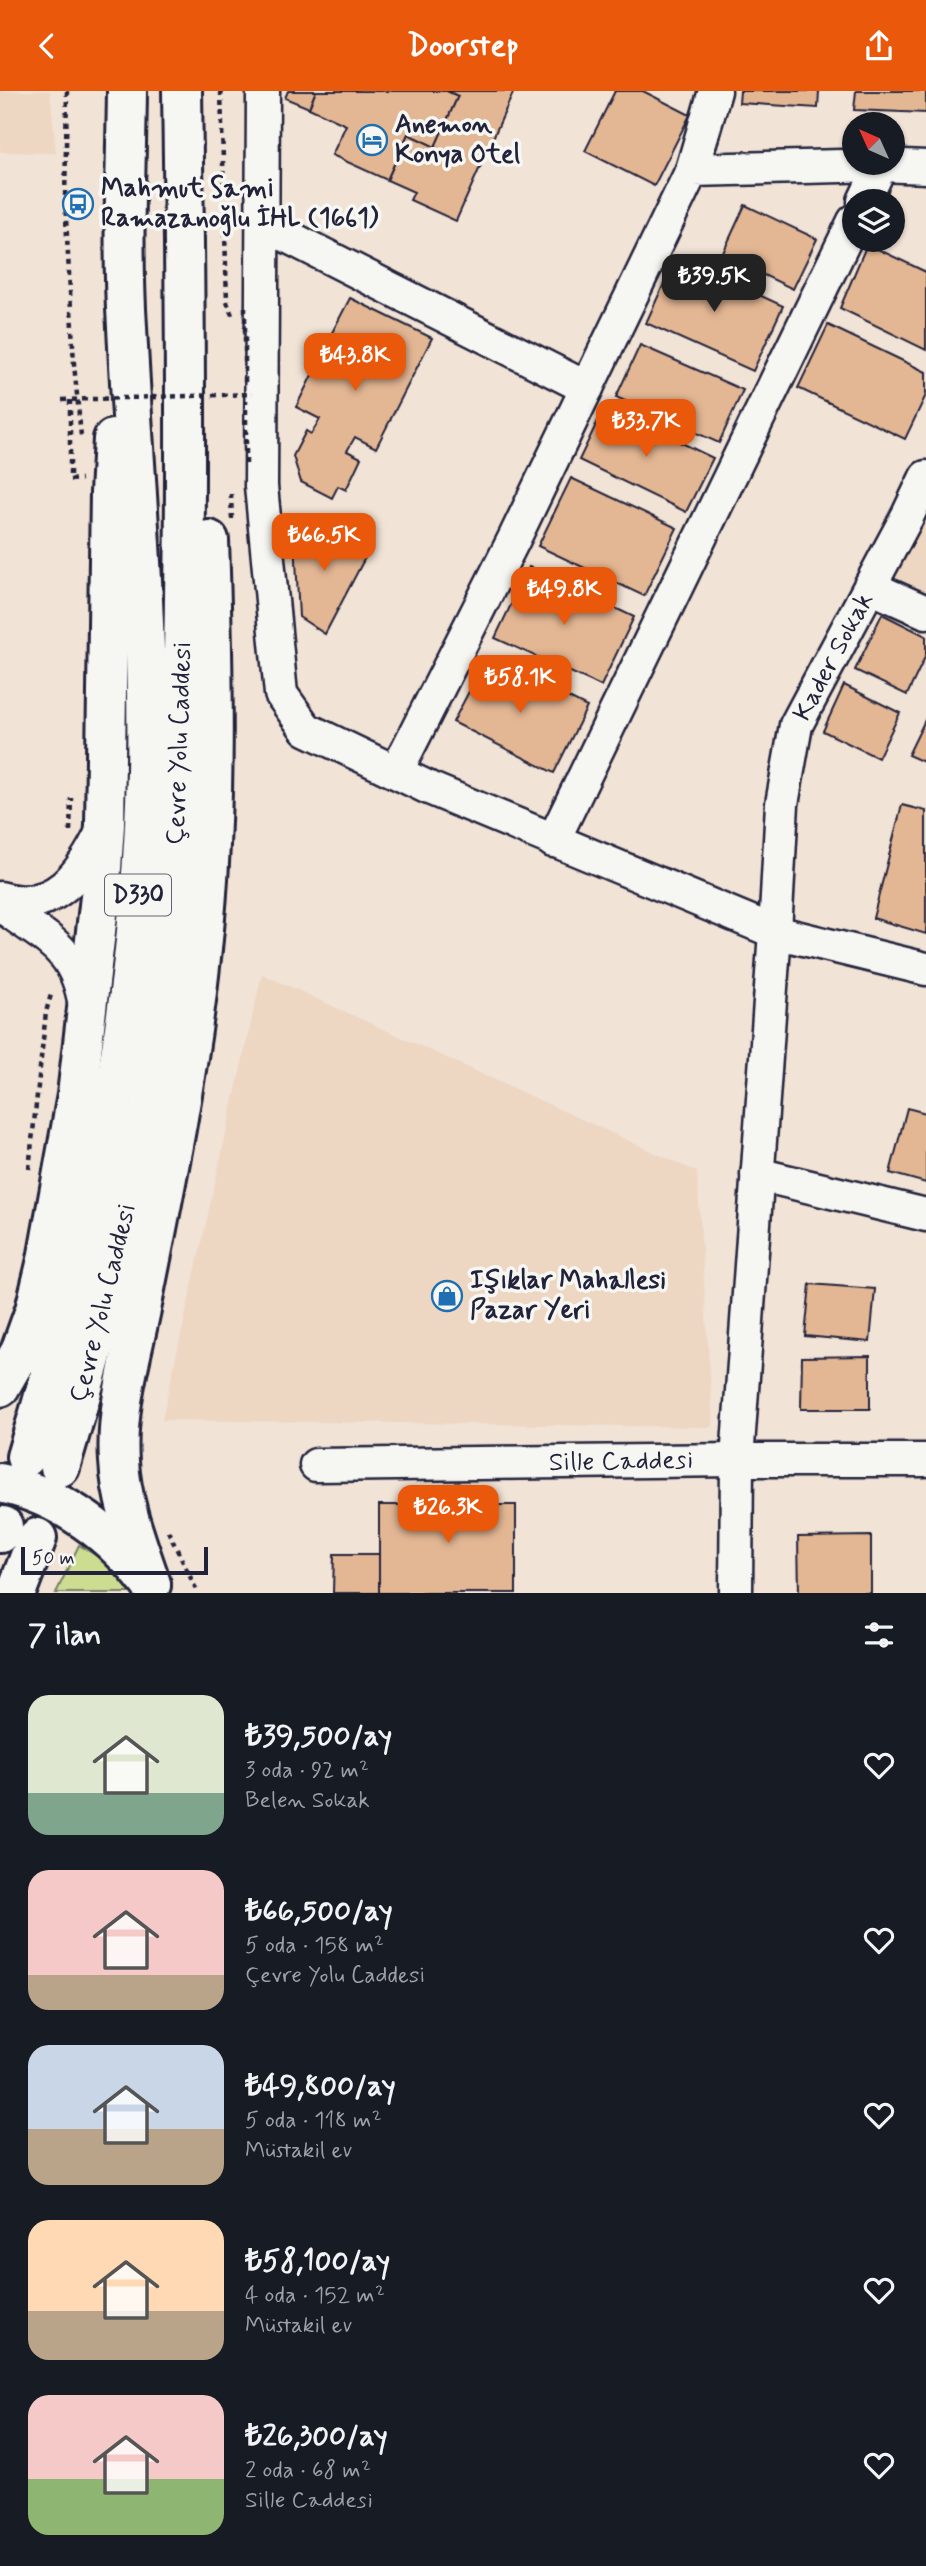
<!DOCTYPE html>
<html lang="tr">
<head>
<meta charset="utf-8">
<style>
	body { margin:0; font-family:Mynerve,sans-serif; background:#242831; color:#f1f3f6; height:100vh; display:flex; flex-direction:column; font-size:26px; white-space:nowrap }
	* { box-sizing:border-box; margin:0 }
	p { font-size:23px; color:#9ea1a6 }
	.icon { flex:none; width:38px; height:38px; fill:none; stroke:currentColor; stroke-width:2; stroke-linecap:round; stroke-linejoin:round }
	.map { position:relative; height:1502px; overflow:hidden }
	.drawer { display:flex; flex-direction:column; background:#171b24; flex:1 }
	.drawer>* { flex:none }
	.needle { width:46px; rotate:315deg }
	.controls { position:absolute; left:842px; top:21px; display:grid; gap:14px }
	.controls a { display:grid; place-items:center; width:63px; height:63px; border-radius:50%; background:#171b24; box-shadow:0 2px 5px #0004; font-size:35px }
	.scale { position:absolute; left:21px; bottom:18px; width:187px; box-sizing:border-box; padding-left:7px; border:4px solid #22223b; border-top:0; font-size:19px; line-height:24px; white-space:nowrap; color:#22223b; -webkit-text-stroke:5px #f6f6f2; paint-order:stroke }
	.price { position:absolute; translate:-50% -60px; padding:0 16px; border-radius:14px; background:#ea580c; color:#fff; font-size:23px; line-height:46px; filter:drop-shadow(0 2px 4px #0008) }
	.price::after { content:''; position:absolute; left:50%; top:42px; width:21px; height:16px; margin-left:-10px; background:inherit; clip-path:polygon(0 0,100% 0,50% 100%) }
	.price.on { background:#222; color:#fff }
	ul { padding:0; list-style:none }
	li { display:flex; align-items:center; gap:21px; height:175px; padding:0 28px }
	li span { display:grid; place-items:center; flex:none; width:196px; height:140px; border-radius:21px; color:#555 }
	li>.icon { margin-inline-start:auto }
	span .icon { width:84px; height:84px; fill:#fffc; stroke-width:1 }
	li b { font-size:30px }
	h2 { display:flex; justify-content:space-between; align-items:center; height:84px; padding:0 28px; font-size:30px }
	header { display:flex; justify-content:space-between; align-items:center; height:91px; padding:0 28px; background:#ea580c; color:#fff; font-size:32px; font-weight:700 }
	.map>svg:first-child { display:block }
	.built { fill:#edd6c2 }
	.green { fill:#ccdd92; stroke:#778066; stroke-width:2 }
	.building { fill:#e4b794; stroke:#22223b; stroke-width:2 }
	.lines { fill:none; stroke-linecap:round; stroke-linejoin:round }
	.minor-casing { stroke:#22223b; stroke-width:37 }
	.major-casing { stroke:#22223b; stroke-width:44 }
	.highway-casing { stroke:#22223b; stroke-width:44 }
	.path { stroke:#22223b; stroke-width:4.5; stroke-dasharray:5 5; stroke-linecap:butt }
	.minor { stroke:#f6f6f2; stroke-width:32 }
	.major { stroke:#f6f6f2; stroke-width:38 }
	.highway { stroke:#f6f6f2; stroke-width:38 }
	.path-bridge { stroke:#22223b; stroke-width:4.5; stroke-dasharray:5 5; stroke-linecap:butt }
	.labels { text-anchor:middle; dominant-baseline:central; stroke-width:7; stroke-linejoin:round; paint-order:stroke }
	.shield { fill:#f6f6f2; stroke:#626272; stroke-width:2 }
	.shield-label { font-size:24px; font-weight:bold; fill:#22223b }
	.poi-label { font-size:26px; font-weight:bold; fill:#22223b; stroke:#f6f6f2; text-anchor:start }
	.street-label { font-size:26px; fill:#22223b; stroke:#f6f6f2 }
</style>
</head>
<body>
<header><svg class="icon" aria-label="back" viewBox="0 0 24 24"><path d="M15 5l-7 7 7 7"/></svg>Doorstep<svg class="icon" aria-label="share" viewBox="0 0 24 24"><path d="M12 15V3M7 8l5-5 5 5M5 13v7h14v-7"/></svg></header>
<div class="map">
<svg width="926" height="1502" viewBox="0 0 926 1502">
	<rect width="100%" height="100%" fill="#f1e3d6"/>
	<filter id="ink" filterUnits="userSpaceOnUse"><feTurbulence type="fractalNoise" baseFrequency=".0143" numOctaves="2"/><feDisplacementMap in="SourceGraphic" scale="14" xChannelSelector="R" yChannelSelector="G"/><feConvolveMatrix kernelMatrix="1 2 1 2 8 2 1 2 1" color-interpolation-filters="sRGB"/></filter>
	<g filter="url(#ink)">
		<!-- built -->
		<g class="built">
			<path d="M0,0H50L56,62L0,61Z"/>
			<path d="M926,400V503L886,485Z"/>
			<path d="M262,883L697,1081L713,1336L162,1329Z"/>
		</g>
		<!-- green -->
		<path class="green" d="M79,1454L118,1478L134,1502H56Z"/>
		<!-- building -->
		<g class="building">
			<path d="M288,0H316L309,17L285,7Z"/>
			<path d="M316,0H447L458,5L435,56L408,43L387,89L332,64L346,34L309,17Z"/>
			<path d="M447,0H514L456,130L410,109L414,101L387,89L408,43L435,56L458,5Z"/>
			<path d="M615,0H643L690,24L654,95L585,60Z"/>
			<path d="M740,0H819L818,17L739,12Z"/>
			<path d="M856,0H926V22L854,19Z"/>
			<path d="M745,114L817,148L793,198L722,164Z"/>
			<path d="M867,153L926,181V259L840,217Z"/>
			<path d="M676,166L783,215L753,280L646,232Z"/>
			<path d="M350,207L432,247L376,357L355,346L347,360L361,367L346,399L338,395L332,407L301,391L293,365L306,340L311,343L320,328L296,316L320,268L342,279L348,267L325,255Z"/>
			<path d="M828,234L926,281V304L905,348L798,297Z"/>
			<path d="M640,254L743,299L719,352L616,306Z"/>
			<path d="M605,315L713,367L686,421L579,369Z"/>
			<path d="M571,387L677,437L644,505L538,455Z"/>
			<path d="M310,429L368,461L325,543L299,526L295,449Z"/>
			<path d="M529,476L634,526L601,595L495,547Z"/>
			<path d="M882,523L926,545V564L907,604L855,579Z"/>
			<path d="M487,566L587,616L554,682L453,631Z"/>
			<path d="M844,594L900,622L878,667L823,640Z"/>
			<path d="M926,627V672L908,664Z"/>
			<path d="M902,714L926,720V843L873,827Z"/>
			<path d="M907,1017L926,1022V1092L890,1082Z"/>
			<path d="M810,1193L875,1198L870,1251L805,1245Z"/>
			<path d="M870,1265V1318H801L802,1266Z"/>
			<path d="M420,1397H475V1414H516V1502H379V1414H420Z"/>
			<path d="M871,1445V1502H799L798,1446Z"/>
			<path d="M334,1463H379V1502H333Z"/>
		</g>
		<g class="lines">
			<!-- minor casing -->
			<g class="minor-casing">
				<g id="minor">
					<path d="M263,0L261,395L281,603L306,638L429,697L775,841L782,713L796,634L908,424L926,386"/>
					<path d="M692,79L715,0"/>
					<path d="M864,110L881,74"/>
					<path d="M263,133L587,297"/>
					<path d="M870,496L926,521"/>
					<path d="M396,681L514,448L692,79L881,74L926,76"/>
					<path d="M553,750L854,130"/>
					<path d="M0,807C54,824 83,781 103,739"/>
					<path d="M0,813C42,848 75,852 85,915"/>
					<path d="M757,1083L926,1124"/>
					<path d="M316,1374L737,1369H926"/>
					<path d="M736,1502L737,1369L775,841L926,878"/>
				</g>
			</g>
			<!-- major casing -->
			<g class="major-casing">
				<path id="major" d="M0,1392C62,1405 114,1444 151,1494"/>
			</g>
			<!-- highway casing -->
			<g class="highway-casing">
				<g id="highway">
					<path d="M0,1296L20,1261L35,1219L47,1169L77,1004L100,806L105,734L110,402L113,348"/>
					<path d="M26,1366C94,1144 141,911 146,679C149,530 134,383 127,236C122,158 126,78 127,0"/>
					<path d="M60,1376C103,1231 142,1085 162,935C178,812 180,689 183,565C187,377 185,189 182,0"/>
					<path d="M0,1442L3,1435"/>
					<path d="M151,1493C138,1454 121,1412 119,1370C115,1314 134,1258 144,1203C165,1097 187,991 199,884C217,739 214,595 209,449"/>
					<path d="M16,1502L37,1447"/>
				</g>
			</g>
			<!-- path -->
			<g class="path">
				<path d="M67,0L65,109L74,273L81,345"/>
				<path d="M221,0L227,211L233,227"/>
				<path d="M70,309V389L81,388"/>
				<path d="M231,403L232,430"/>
				<path d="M70,740L71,707"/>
				<path d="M29,1078L46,921L52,900"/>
				<path d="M168,1440L198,1502"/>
			</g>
			<!-- minor -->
			<use href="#minor" class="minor"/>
			<!-- major -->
			<use href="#major" class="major"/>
			<!-- highway -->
			<use href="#highway" class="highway"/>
			<!-- path-bridge -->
			<g class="path-bridge">
				<path d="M245,291V211"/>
				<path d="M62,309L252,303"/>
				<path d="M246,373V310"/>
			</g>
		</g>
	</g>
	<!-- icons -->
	<defs>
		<g id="hotel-ring" transform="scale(1.575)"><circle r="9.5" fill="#f6f6f2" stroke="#1f6fb2" stroke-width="1.5"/><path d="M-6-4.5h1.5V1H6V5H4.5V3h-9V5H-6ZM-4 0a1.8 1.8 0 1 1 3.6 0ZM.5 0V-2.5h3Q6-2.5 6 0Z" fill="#1f6fb2"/></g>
		<g id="bus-ring" transform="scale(1.575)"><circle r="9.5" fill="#f6f6f2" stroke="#1f6fb2" stroke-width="1.5"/><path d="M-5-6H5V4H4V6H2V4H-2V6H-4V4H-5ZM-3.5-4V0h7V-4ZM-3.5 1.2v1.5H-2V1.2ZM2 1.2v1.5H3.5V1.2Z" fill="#1f6fb2"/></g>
		<g id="shop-ring" transform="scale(1.575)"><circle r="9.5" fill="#f6f6f2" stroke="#1f6fb2" stroke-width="1.5"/><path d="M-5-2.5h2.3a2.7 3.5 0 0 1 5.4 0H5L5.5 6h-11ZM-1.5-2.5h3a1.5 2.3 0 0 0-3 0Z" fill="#1f6fb2"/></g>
	</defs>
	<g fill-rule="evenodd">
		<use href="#hotel-ring" x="372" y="49"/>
		<use href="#bus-ring" x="78" y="113"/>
		<use href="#shop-ring" x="447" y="1205"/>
	</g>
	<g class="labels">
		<!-- shield labels -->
		<rect class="shield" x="105" y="783.5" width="66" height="41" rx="5"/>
		<g class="shield-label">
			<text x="138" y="804">D330</text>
		</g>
		<!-- poi labels -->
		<g class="poi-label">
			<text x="395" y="34">Anemon<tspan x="395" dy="30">Konya Otel</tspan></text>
			<text x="101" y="98">Mahmut Sami<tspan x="101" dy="30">Ramazanoğlu İHL (1661)</tspan></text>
			<text x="470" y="1190">Işıklar Mahallesi<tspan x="470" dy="30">Pazar Yeri</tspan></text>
		</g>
		<!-- street labels -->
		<g class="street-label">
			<text transform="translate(834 566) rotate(-62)">Kader Sokak</text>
			<text transform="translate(180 652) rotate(-88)">Çevre Yolu Caddesi</text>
			<text transform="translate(104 1212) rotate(-76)">Çevre Yolu Caddesi</text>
			<text transform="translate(621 1371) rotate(-1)">Sille Caddesi</text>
		</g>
	</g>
</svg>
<div class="controls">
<a><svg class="needle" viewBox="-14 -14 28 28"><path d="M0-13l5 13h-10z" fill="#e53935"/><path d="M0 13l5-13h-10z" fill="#9ea1a6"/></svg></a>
<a><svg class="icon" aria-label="layers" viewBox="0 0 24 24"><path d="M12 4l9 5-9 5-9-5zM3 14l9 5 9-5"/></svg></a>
</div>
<div class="scale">50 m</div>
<b class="price on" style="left:714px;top:223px">₺39.5K</b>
<b class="price" style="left:355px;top:302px">₺43.8K</b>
<b class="price" style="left:646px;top:368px">₺33.7K</b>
<b class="price" style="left:324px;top:482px">₺66.5K</b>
<b class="price" style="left:564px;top:536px">₺49.8K</b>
<b class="price" style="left:520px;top:624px">₺58.1K</b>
<b class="price" style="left:448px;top:1454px">₺26.3K</b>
</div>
<section class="drawer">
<h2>7 ilan<svg class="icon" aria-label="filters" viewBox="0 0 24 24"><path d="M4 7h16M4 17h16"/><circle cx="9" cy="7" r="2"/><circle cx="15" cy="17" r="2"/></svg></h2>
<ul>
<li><span style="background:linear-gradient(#dfe7d0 70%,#7fa58c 0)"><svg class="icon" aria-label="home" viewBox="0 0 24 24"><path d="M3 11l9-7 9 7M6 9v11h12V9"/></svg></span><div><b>₺39,500/ay</b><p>3 oda · 92 m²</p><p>Belen Sokak</p></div><svg class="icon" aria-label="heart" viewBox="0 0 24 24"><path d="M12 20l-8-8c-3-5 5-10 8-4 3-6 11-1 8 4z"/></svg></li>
<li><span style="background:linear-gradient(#f6c9c9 75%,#b9a48a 0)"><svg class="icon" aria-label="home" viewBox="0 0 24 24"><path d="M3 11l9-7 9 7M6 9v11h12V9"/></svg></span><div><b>₺66,500/ay</b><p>5 oda · 158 m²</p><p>Çevre Yolu Caddesi</p></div><svg class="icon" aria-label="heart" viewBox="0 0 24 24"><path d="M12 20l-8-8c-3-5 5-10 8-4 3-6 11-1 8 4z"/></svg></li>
<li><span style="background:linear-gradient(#c9d6e8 60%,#b9a48a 0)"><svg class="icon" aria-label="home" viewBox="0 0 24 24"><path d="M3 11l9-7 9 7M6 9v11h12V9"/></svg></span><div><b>₺49,800/ay</b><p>5 oda · 118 m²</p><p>Müstakil ev</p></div><svg class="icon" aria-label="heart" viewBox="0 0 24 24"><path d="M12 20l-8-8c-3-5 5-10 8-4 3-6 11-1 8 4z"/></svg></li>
<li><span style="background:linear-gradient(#ffd9b3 65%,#b9a48a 0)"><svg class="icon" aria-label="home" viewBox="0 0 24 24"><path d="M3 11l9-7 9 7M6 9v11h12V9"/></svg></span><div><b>₺58,100/ay</b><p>4 oda · 152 m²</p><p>Müstakil ev</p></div><svg class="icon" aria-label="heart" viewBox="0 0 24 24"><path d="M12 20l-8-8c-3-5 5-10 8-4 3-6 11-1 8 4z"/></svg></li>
<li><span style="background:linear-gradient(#f6c9c9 60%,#8fb573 0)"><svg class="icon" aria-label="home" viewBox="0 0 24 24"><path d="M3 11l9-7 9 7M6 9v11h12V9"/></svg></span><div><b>₺26,300/ay</b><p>2 oda · 68 m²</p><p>Sille Caddesi</p></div><svg class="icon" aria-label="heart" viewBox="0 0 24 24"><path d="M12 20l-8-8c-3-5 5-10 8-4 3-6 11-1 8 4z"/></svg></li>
</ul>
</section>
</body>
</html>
